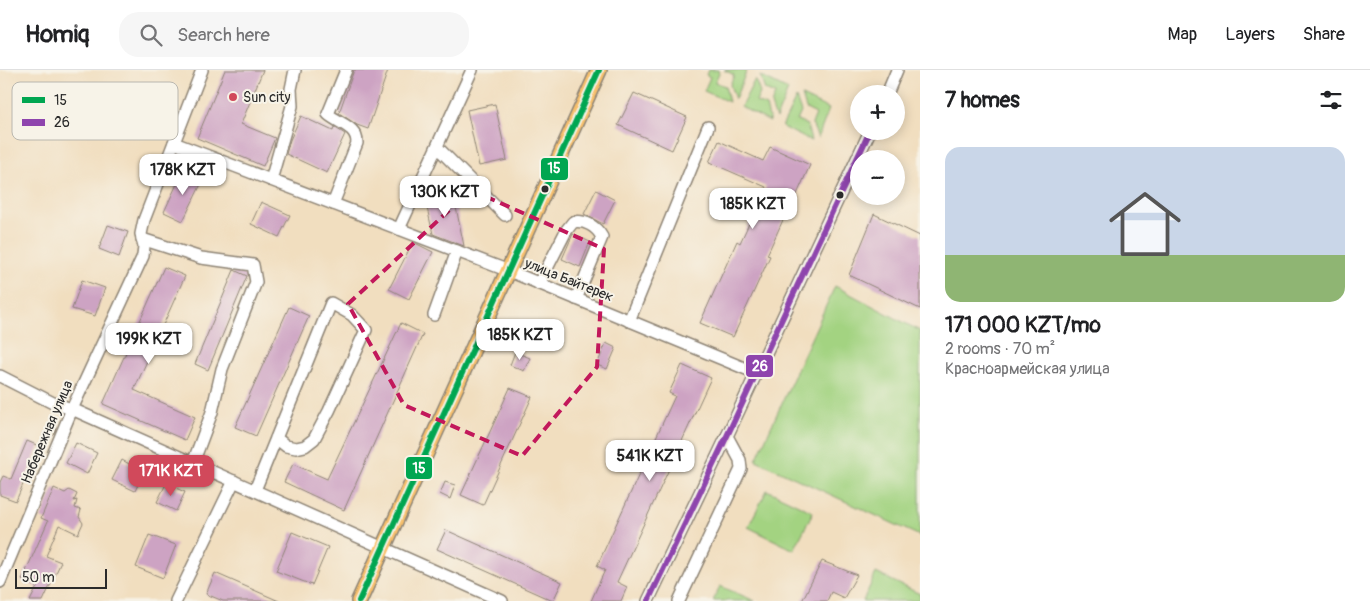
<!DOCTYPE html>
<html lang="en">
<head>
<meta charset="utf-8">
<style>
	body { margin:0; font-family:Pangolin,sans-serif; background:#f6f6f6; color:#202124; height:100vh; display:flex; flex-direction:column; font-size:19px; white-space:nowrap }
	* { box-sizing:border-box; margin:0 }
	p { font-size:16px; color:#757577 }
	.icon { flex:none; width:28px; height:28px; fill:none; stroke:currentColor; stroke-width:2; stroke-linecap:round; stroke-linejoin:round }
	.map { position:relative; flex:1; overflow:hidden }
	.panel { display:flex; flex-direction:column; background:#fff; width:450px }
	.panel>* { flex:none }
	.buttons { position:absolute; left:850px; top:15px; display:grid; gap:10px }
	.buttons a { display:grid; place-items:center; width:55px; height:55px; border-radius:50%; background:#fff; box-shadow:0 2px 12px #0003; font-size:25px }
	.scale { position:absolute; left:15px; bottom:12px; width:92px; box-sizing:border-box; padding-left:5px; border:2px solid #2b2b2b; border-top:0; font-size:14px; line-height:18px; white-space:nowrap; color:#2b2b2b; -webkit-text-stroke:4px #f7f3e8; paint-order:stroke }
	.price { position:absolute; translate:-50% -42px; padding:0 11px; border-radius:10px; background:#fff; color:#222; font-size:16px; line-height:32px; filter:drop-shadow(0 1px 2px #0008) }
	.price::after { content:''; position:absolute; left:50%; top:30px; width:15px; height:11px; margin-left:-8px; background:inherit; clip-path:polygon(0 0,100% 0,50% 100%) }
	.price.selected { background:#d1495b; color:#fff }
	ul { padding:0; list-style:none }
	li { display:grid; align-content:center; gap:10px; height:265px; padding:0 25px }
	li+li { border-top:1px solid #e0e0e0 }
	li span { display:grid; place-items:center; height:155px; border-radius:15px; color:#555 }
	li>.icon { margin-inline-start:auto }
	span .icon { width:90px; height:90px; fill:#fffc; stroke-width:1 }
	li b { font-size:21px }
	h2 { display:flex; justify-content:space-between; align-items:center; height:60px; padding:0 25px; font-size:21px }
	header { display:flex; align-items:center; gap:30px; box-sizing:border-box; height:70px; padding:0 25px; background:#fff; border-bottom:1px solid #e0e0e0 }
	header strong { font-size:24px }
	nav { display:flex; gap:28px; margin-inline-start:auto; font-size:18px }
	.search { width:350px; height:45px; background:#f6f6f6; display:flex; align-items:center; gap:12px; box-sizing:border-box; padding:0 18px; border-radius:20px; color:#757577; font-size:19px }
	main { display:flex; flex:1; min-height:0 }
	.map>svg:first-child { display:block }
	.green { fill:#a3d381; stroke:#677f56 }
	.building { fill:#cda3c3 }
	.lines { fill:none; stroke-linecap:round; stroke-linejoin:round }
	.minor-casing { stroke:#8e8475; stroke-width:14 }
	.major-casing { stroke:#8e8475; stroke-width:18 }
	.minor { stroke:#fff; stroke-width:11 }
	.major { stroke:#f7c06c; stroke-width:15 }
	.bus-1-casing { stroke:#f7f3e8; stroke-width:10 }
	.bus-2-casing { stroke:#f7f3e8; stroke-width:10 }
	.bus-1 { stroke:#00a651; stroke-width:6 }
	.bus-2 { stroke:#8e44ad; stroke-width:6 }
	.marked { fill:none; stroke:#c2185b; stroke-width:4; stroke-dasharray:10 6; stroke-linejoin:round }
	.poi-dot { fill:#d1495b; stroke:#f7f3e8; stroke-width:2 }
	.bus-dot { fill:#2b2b2b; stroke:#f7f3e8; stroke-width:2 }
	.labels { text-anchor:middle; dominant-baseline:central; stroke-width:4; stroke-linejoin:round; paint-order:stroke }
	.poi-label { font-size:14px; fill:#2b2b2b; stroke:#f7f3e8; text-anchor:start }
	.street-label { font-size:14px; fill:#2b2b2b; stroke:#f7f3e8 }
	.key { fill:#f7f3e8; stroke:#bab7af; stroke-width:1 }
	.key-label { font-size:14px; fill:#2b2b2b }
	.line-badge { stroke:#f7f3e8; stroke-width:2 }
	.badge-label { font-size:14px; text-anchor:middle; font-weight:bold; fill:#fff }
</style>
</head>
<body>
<header>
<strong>Homiq</strong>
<div class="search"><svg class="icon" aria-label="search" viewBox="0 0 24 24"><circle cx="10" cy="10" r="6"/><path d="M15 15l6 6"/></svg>Search here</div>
<nav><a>Map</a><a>Layers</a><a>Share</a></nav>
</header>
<main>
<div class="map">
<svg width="920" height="531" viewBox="0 0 920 531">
	<rect width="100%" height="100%" fill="#f7f3e8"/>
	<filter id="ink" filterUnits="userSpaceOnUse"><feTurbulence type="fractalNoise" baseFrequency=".02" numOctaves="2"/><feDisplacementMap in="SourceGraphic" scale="10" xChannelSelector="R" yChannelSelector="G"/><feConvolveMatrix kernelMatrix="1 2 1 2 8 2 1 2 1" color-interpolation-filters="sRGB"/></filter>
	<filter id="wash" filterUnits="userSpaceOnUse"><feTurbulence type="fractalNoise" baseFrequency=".0096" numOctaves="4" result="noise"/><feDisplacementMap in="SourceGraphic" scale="20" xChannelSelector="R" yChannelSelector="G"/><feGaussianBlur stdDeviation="1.12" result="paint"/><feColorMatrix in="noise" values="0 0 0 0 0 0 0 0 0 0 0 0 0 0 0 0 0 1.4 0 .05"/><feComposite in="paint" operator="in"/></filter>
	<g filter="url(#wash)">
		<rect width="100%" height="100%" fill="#f1debf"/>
		<!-- green -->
		<g class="green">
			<path d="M708,0H718L719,3L715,12L725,16L729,32L704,21L710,7L706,5Z"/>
			<path d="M724,0H747L735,29L730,15L734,5Z"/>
			<path d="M760,6L788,20L776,49L771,35L775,24L765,20Z"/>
			<path d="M755,9L760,23L756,32L766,36L770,52L741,37Z"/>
			<path d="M802,26L829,39L818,68L812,54L816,44L806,39Z"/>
			<path d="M796,28L801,42L797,51L807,55L811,71L782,57Z"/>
			<path d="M835,216L920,261V466L756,390Z"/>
			<path d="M767,420L813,442L794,480L748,457Z"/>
			<path d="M876,503L920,524V531H863Z"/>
			<path d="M720,516L755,531H713Z"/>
		</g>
		<g id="blocks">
			<!-- building -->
			<g class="building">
				<path d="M225,0H263L241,54L275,68L263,96L197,68Z"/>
				<path d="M354,0H388L368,59L357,55L339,43Z"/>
				<path d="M634,23L687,47L672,80L618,55Z"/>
				<path d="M495,34L507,90L479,96L467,40Z"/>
				<path d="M301,46L333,61L334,57L345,64L327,103L286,84L290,70Z"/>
				<path d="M719,71L763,91L770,77L810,95L795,129L793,128L767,185L770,186L733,267L700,253L737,171L740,173L766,117L709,92Z"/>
				<path d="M183,101L203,110L183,151L164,142Z"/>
				<path d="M596,120L615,130L603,154L584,144Z"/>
				<path d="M453,123L464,176L433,164L425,129Z"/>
				<path d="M261,132L290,145L279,167L251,154Z"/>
				<path d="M874,144L920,166V239L849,205Z"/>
				<path d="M108,155L128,162L119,187L99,179Z"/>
				<path d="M573,164L590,172L580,197L562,189Z"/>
				<path d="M413,172L433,182L409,229L389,219Z"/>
				<path d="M164,197L185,206L134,320L195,347L185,370L103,334Z"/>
				<path d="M234,200L247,206L208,300L195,294Z"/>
				<path d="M82,210L105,218L95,246L72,239Z"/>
				<path d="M289,237L309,246L256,366L235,357Z"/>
				<path d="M401,253L423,264L344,440L284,412L293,394L327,409Z"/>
				<path d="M606,273L616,278L607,299L597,295Z"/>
				<path d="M515,282L530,288L524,301L510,295Z"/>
				<path d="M682,295L711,308L617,512L627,517L621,531H591L605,500L597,496L675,326L669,323Z"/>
				<path d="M510,318L532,327L483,435L461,425Z"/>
				<path d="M27,371L39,376L16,431L0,425V412L3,406L11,409Z"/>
				<path d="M76,373L97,383L87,404L66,393Z"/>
				<path d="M122,390L144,402L135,421L112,410Z"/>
				<path d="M445,412L455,415L450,429L440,424Z"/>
				<path d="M166,414L185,422L176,441L157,432Z"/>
				<path d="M54,418L65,423L69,420L77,424L74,431L77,430L75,438L81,440L79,447L83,453L78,464L59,455L46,486L61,492L43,531H30L37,517L22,510L48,451L41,448Z"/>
				<path d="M446,460L562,512L553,531L437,479Z"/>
				<path d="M292,462L328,477L312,515L276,501Z"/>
				<path d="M149,465L176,475L163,508L136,497Z"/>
				<path d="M822,491L857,505L844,528L831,522L827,531H802Z"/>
				<path d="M215,503L279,531H223L206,524Z"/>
			</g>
		</g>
	</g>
	<g filter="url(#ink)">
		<use href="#blocks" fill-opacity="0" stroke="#8e8475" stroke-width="1"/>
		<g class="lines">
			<!-- minor casing -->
			<g class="minor-casing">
				<g id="minor">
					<path d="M887,24L897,0"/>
					<path d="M174,73L509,201L756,303"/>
					<path d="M437,77L505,145"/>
					<path d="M271,110L292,36L291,19L295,0"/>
					<path d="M333,134L357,73C357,56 339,54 328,44L346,0"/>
					<path d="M399,159L472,0"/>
					<path d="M142,169L201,188L253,195L256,212L222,299L212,342L193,393"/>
					<path d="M539,214L566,161L573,152C585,150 596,156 602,167L576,229"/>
					<path d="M434,245L457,181"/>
					<path d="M629,251L708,57"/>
					<path d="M0,306L53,333L72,339L502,531"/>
					<path d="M255,420L331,233L352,245L366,260L329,341L314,369L305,376L296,378L286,376L276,368"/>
					<path d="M0,512L72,339L143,186L144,176L141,164L144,150L202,0"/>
					<path d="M176,531L234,411"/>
					<path d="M648,531L727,366L870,61"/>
					<path d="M679,531L741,399L740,390L727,366"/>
				</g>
			</g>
			<!-- major casing -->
			<g class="major-casing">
				<path id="major" d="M359,531L599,0"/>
			</g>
			<!-- minor -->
			<use href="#minor" class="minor"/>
			<!-- major -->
			<use href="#major" class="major"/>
			<!-- bus-1 casing -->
			<g class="bus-1-casing">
				<path id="bus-1" d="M359,531L599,0"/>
			</g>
			<!-- bus-2 casing -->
			<g class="bus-2-casing">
				<path id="bus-2" d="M648,531L727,366L870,61"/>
			</g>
			<!-- bus-1 -->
			<use href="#bus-1" class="bus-1"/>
			<!-- bus-2 -->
			<use href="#bus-2" class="bus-2"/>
		</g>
	</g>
	<!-- marked area -->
	<path class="marked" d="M471,120L604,179L597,297L522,386L404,335L348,234Z"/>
	<!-- markers -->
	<circle class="poi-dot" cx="233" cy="27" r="5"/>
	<g class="bus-dot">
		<circle cx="545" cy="119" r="4.5"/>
		<circle cx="840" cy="125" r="4.5"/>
	</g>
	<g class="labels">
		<!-- poi labels -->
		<g class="poi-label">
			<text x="243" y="27">Sun city</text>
		</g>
		<!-- street labels -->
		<g class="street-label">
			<text transform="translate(569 210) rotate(22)">улица Байтерек</text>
			<text transform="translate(47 362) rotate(-67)">Набережная улица</text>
		</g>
	</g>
	<!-- legend -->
	<rect x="12" y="12" width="166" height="58" rx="8" class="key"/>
	<rect x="22" y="27" width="23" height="6" fill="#00a651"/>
	<rect x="22" y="49" width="23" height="7" fill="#8e44ad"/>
	<g class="key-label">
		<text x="54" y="35">15</text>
		<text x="54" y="57">26</text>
	</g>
	<g class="line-badge">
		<rect x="540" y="87" width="29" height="24" rx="5" fill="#00a651"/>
		<rect x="745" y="284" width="29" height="24" rx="5" fill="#8e44ad"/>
		<rect x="405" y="386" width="28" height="24" rx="5" fill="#00a651"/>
	</g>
	<g class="badge-label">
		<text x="554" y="103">15</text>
		<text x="760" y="301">26</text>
		<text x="419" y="403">15</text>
	</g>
</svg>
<div class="buttons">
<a>+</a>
<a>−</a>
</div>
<div class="scale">50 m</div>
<b class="price" style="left:183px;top:126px">178K KZT</b>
<b class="price" style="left:445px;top:148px">130K KZT</b>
<b class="price" style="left:753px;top:160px">185K KZT</b>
<b class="price" style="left:520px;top:291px">185K KZT</b>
<b class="price" style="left:149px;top:295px">199K KZT</b>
<b class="price" style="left:650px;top:412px">541K KZT</b>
<b class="price selected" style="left:171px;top:427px">171K KZT</b>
</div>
<section class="panel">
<h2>7 homes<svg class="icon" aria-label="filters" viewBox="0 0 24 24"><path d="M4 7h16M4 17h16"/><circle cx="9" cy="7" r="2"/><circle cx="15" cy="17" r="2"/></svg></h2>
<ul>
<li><span style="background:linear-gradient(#c9d6e8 70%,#8fb573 0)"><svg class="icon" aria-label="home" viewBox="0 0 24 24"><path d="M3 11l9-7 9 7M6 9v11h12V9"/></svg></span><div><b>171 000 KZT/mo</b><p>2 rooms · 70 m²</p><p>Красноармейская улица</p></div></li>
</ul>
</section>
</main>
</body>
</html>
